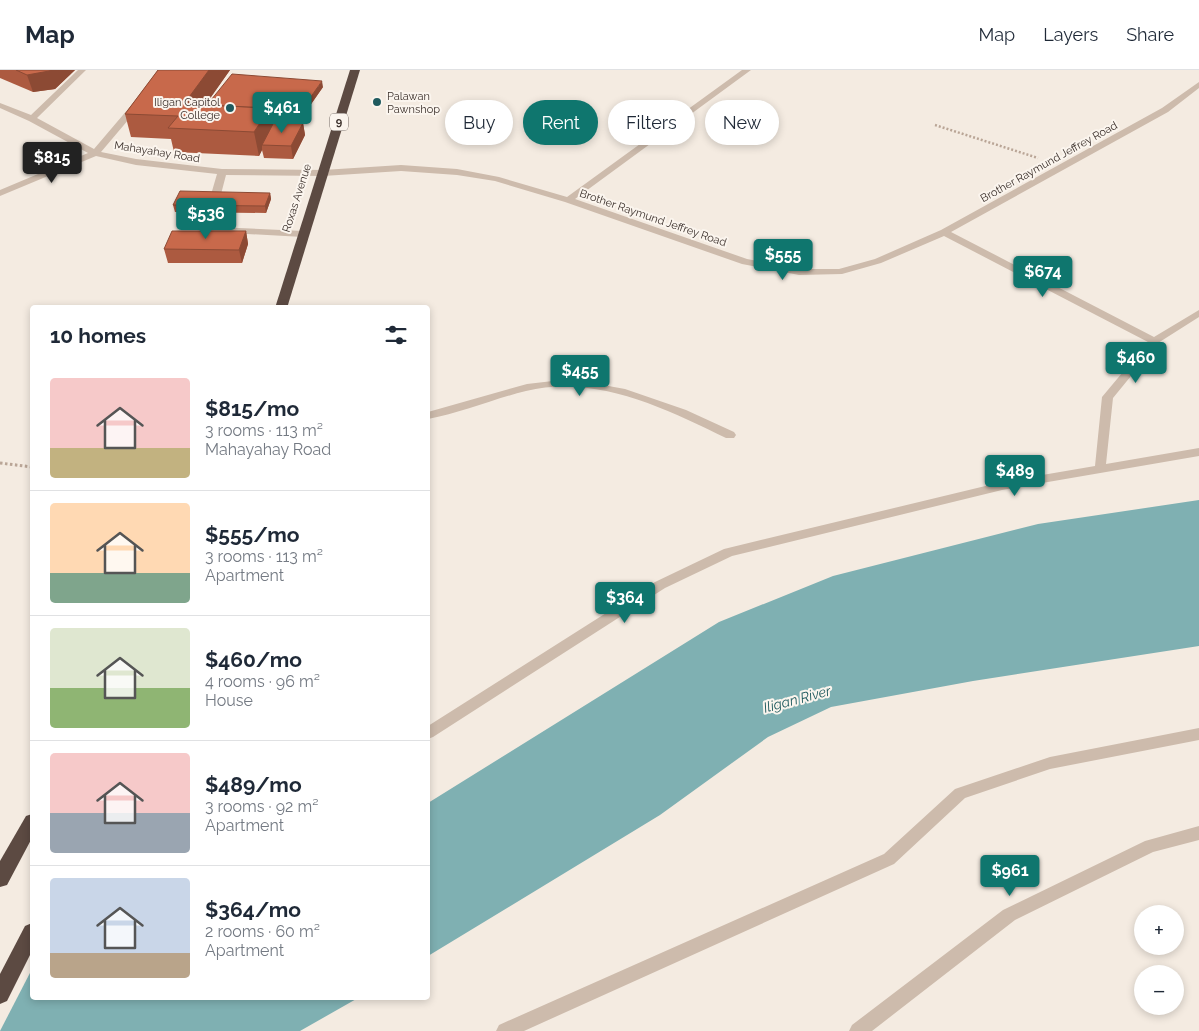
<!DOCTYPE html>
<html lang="en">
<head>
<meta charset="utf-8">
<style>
	body { margin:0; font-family:Raleway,sans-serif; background:#f6f6f7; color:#1f2937; height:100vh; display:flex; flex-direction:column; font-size:19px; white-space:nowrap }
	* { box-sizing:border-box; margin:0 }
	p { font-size:16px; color:#747a83 }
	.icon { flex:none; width:28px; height:28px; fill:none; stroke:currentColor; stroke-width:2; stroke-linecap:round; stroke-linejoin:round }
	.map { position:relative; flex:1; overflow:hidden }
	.panel { position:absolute; left:30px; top:235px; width:400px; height:695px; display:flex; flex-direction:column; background:#fff; border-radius:5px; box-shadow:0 2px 8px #0003 }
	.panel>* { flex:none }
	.banner { position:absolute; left:445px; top:30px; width:475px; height:45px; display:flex; gap:10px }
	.tools { position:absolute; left:1134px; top:835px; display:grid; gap:10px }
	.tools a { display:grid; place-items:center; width:50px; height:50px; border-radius:50%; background:#fff; box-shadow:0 2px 8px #0003; font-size:25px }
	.price { position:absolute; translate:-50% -42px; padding:0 11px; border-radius:5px; background:#0f766e; color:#fff; font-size:16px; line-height:32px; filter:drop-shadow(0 1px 2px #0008) }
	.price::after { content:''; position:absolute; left:50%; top:30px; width:15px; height:11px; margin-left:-8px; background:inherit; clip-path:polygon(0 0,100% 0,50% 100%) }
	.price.on { background:#222; color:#fff }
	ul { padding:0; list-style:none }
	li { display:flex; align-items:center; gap:15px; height:125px; padding:0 20px }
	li+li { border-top:1px solid #e0e1e3 }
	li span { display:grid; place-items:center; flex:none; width:140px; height:100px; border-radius:5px; color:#555 }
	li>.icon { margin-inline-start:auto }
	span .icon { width:60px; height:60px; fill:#fffc; stroke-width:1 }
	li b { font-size:21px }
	h2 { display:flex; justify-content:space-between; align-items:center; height:60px; padding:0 20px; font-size:21px }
	.pill { padding:0 18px; border-radius:22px; background:#fff; box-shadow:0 2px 8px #0003; font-size:18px; line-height:45px }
	.pill.on { background:#0f766e; color:#fff }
	header { display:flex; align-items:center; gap:30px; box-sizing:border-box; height:70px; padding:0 25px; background:#fff; border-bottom:1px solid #e0e1e3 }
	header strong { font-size:24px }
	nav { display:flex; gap:28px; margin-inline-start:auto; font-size:18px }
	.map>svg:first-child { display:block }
	.water { fill:#7fb0b2 }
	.pier { fill:#f4ebe1 }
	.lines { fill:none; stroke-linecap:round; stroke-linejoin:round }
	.path-far1 { stroke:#b9a596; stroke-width:2.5; stroke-dasharray:2 2; stroke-linecap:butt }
	.path { stroke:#b9a596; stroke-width:3; stroke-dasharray:2.5 2.5; stroke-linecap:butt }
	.minor { fill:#cdbbac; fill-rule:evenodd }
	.highway { fill:#5c4a42; fill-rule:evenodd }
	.wall { fill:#ac5a40 }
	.shaded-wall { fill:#8c4a34 }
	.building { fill:#c8694b; stroke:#8c4a34 }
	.poi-dot { fill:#1f5a5e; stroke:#fbf5ee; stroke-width:2 }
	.labels { text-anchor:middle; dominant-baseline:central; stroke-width:4; stroke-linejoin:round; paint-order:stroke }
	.far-poi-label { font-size:11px; fill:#3b302b; stroke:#fbf5ee; text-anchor:start }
	.shield { fill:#fbf5ee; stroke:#756b66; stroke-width:1 }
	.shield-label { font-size:11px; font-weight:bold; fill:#3b302b }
	.far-street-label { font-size:11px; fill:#3b302b; stroke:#fbf5ee }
	.water-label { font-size:14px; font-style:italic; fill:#1f5a5e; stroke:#fbf5ee }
</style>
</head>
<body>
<header>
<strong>Map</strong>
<nav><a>Map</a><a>Layers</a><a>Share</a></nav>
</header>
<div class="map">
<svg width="1199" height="961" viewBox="0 0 1199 961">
	<rect width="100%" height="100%" fill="#f4ebe1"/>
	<!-- water -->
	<g class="water">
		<path d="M1199,430V576L973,611L831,637L768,667L660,745L428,886V733L719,552L833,506L1038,454Z"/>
		<path d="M32,885V928H358L300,961H0V890Z"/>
	</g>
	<!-- pier -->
	<path class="pier" d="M32,883V899L0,961V887Z"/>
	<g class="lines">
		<!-- path-far1 -->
		<path class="path-far1" d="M935,55L1038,88"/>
		<!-- path -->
		<path class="path" d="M0,393L32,397"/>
		<!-- minor -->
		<g class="minor">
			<path d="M78,0H86L37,48L94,79L134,32H140V36L101,82L136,89L222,99L323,100L401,95L457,99L499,107L567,127L742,0H751L575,129L747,189L799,199H839L875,189L941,160L1162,38L1199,12V18L1168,42L951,162L1154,267L1199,240V247L1158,273L1113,328L1106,394L1199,378V386L1002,420L732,486L665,518L433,667L428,669V656L655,512L724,479L1002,412L1095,396L1102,327L1148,272L944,166L881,193L842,204L799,205L742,194L565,132L495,111L457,105L401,101L323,106L226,105L220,128L215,131L210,128L217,104L136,95L96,86L0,126V120L88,83L29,51L0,38V33L31,45Z"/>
			<path d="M212,139L217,142L212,156L216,157L303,161L308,164L303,167L211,162L202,157L207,142Z"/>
			<path d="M570,309L625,319L686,340L734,362L736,365L734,368H726C665,338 595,304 526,321C493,329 461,343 428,349V342L527,314Z"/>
			<path d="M1199,658V670L1050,699L965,728L894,794L524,961H496L499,955L884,784L955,719L1050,687Z"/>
			<path d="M1199,756V770L1153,782L1015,850L872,961H849L852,955L1003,840L1145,771Z"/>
		</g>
		<!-- highway -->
		<g class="highway">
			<path d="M350,0H360L287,238H275Z"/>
			<path d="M32,744V768L7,815L0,817V791L26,746Z"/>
			<path d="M32,853V881L7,931L0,934V904L25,856Z"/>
		</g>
	</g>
	<!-- wall -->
	<g class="wall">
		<path d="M0,0H75L55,19L33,22L0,8Z"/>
		<path d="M158,0H230L205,35L323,17L298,53H303L305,65L293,89L264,88L262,80L259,86L174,82L171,69L131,67L125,44Z"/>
		<path d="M270,123L271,129L266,143L175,142L173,135Z"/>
		<path d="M246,161L248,174L242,193H168L164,179Z"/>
	</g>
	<!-- shaded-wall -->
	<g class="shaded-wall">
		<path d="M51,0H75L55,19L33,22L27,5Z"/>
		<path d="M209,0H230L190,57L184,34Z"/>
		<path d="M322,11L323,17L297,54L296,48Z"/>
		<path d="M270,38L275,62L262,75V80L259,86L254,62Z"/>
		<path d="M303,53L305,65L293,89L291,76Z"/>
		<path d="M270,123L271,129L266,143L265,136Z"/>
		<path d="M246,161L248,174L242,193L239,180Z"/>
	</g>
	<!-- building -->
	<g class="building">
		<path d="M16,0H51L49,1L27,5Z"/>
		<path d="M158,0H209L184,34L270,38L254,62L168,58L178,46L125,44Z"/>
		<path d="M232,4L322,11L296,48L272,46L270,38L207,35Z"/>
		<path d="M274,52L303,53L291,76L262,75Z"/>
		<path d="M180,121L270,123L265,136L173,135Z"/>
		<path d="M172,161H246L239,180L164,179Z"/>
	</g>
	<!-- markers -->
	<g class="poi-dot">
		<circle cx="377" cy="32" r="5"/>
		<circle cx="230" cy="38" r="5"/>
	</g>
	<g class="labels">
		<!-- far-poi labels -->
		<g class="far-poi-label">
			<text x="387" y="26">Palawan<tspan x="387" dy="13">Pawnshop</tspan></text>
			<text x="220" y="32" text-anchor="end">Iligan Capitol<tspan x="220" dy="13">College</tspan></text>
		</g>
		<!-- shield labels -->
		<rect class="shield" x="330" y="43.5" width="18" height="17" rx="4"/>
		<g class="shield-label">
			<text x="339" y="52">9</text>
		</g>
		<!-- far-street labels -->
		<g class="far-street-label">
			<text transform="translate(157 82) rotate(9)">Mahayahay Road</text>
			<text transform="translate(1049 92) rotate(-29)">Brother Raymund Jeffrey Road</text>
			<text transform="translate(297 128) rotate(-72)">Roxas Avenue</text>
			<text transform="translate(653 148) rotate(19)">Brother Raymund Jeffrey Road</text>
		</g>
		<!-- water labels -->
		<g class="water-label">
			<text transform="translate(797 629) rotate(-15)">Iligan River</text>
		</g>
	</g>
</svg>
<div class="tools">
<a>+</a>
<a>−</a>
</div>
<b class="price" style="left:282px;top:64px">$461</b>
<b class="price on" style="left:52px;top:114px">$815</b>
<b class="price" style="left:206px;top:170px">$536</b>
<b class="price" style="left:783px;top:211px">$555</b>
<b class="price" style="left:1043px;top:228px">$674</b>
<b class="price" style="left:1136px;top:314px">$460</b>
<b class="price" style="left:580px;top:327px">$455</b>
<b class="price" style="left:1015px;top:427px">$489</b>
<b class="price" style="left:625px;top:554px">$364</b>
<b class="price" style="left:1010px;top:827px">$961</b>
<div class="banner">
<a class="pill">Buy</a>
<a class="pill on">Rent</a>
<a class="pill">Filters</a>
<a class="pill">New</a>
</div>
<section class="panel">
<h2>10 homes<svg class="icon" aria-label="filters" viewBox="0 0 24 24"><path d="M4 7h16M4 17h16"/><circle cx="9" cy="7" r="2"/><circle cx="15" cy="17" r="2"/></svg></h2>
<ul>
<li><span style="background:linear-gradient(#f6c9c9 70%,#c2b280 0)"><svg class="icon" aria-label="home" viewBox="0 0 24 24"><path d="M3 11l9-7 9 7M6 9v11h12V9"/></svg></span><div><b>$815/mo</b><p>3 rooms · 113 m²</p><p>Mahayahay Road</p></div></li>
<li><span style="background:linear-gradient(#ffd9b3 70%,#7fa58c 0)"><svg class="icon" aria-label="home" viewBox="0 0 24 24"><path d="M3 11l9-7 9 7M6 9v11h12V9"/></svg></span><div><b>$555/mo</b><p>3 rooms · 113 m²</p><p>Apartment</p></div></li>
<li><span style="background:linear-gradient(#dfe7d0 60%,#8fb573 0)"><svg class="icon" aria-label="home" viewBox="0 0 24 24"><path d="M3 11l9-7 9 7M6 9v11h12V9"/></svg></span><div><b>$460/mo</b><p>4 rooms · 96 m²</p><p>House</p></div></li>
<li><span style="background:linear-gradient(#f6c9c9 60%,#9aa5b1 0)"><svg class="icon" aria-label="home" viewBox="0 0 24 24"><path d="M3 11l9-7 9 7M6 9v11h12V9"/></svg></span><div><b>$489/mo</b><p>3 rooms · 92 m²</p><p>Apartment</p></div></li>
<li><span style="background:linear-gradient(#c9d6e8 75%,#b9a48a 0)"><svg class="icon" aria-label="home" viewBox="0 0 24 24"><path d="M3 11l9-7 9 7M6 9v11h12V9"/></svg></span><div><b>$364/mo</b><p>2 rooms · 60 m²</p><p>Apartment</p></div></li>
</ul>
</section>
</div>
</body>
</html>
